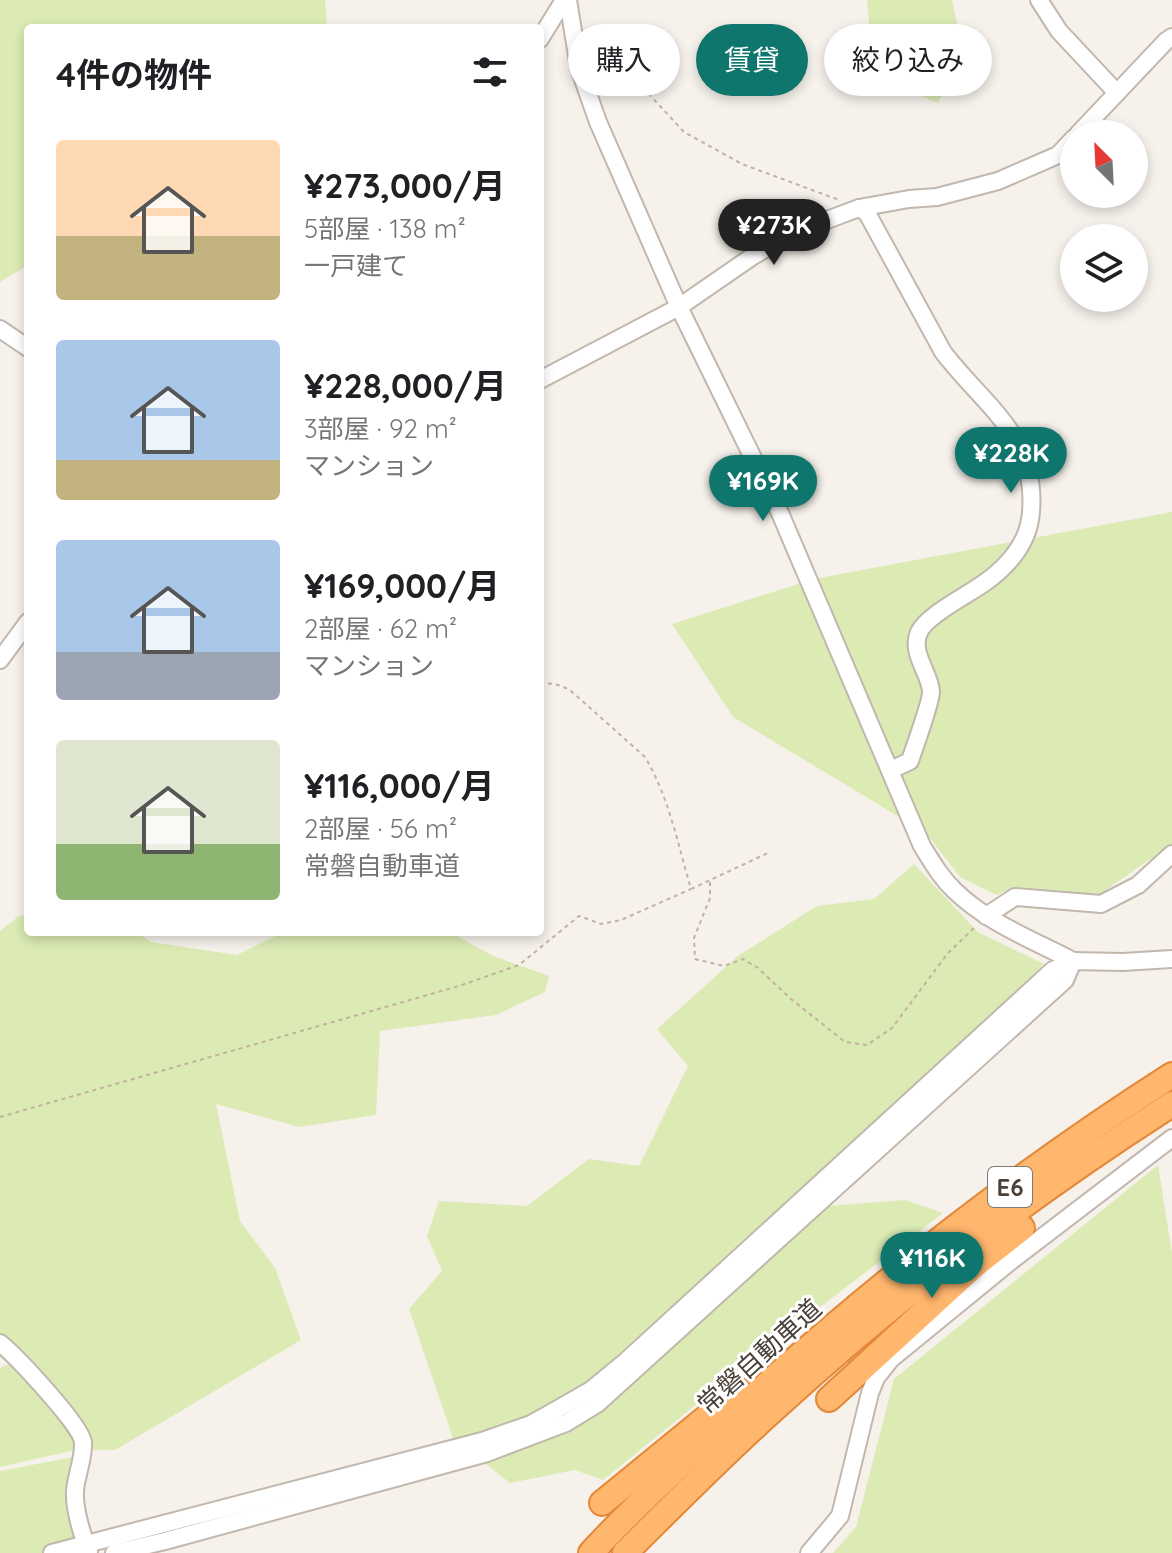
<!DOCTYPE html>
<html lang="ja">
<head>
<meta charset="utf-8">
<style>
	body { margin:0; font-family:Quicksand,"Noto Sans JP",sans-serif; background:#f6f6f6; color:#202124; height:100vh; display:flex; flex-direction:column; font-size:30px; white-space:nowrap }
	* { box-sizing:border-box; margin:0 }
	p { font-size:26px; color:#757577 }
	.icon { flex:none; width:44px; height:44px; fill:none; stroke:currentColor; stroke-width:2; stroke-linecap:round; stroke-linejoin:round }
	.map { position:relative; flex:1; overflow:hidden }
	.side { position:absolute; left:24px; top:24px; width:520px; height:912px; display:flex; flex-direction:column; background:#fff; border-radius:8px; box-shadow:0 4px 12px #0003 }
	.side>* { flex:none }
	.top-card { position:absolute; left:568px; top:24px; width:484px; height:72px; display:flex; gap:16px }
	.needle { width:52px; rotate:336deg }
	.controls { position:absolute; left:1060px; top:120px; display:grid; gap:16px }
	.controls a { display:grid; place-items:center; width:88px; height:88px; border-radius:50%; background:#fff; box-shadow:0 4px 12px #0003; font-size:40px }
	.price { position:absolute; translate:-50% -68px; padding:0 18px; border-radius:28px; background:#0f766e; color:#fff; font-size:26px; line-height:52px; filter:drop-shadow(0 2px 4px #0008) }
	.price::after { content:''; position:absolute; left:50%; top:48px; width:24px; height:18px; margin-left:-12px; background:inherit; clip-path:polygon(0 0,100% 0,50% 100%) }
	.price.on { background:#222; color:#fff }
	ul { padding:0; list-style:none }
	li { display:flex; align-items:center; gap:24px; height:200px; padding:0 32px }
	li span { display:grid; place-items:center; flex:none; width:224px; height:160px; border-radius:8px; color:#555 }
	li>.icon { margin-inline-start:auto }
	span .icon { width:96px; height:96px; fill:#fffc; stroke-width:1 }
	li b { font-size:34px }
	h2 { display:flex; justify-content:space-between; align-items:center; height:96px; padding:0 32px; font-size:34px }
	.pill { padding:0 28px; border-radius:36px; background:#fff; box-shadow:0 4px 12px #0003; font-size:28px; line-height:72px }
	.pill.on { background:#0f766e; color:#fff }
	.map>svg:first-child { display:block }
	.green { fill:#dbebb3 }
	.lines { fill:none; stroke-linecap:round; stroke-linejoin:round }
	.minor-casing { stroke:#c2b7ad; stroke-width:20 }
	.highway-casing { stroke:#e38738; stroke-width:28 }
	.path { stroke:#c4b09e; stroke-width:2; stroke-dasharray:4 4; stroke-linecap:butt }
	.minor { stroke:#fff; stroke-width:16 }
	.highway { stroke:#ffb66d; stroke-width:24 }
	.labels { text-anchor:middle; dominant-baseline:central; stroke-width:6; stroke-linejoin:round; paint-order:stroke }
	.shield { fill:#fff; stroke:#817974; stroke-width:2 }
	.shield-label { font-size:24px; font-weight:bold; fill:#4b4038 }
	.street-label { font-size:26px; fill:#4b4038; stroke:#fff }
</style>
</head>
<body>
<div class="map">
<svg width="1172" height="1553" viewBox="0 0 1172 1553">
	<rect width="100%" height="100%" fill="#f6f1eb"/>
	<!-- green -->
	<g class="green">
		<path d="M0,0H325L327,28H28V265L0,282Z"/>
		<path d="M867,0H952L963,52L938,103L874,77Z"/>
		<path d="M1172,512V844L1100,894L1010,889L996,895L960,877L926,833L733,717L672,624L814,579Z"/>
		<path d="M914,864L978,932L1044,964L808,1189L829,1206L905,1200L943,1213L751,1360L603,1480L575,1470L510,1483L453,1438L409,1309L442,1271L427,1236L439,1201L527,1206L589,1159L639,1166L688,1066L657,1029L738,956L817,906L874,899Z"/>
		<path d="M28,915V932H136L151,942L237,955L283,932H450L493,956L549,976L545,992L496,1015L380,1031L376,1115L299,1127L216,1104L240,1221L275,1268L301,1340L115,1450H75L0,1467V1368L13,1362L0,1353V931L19,916Z"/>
		<path d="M1158,1165L1172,1253V1553H833L856,1527L894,1379Z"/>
		<path d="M74,1457L67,1493L77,1534L84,1553H0V1471Z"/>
	</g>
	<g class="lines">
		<!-- minor casing -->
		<g class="minor-casing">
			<g id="minor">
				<path d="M568,0L579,68L598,122L679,307L780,513L922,846C932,862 941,878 955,891C988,923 1033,940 1073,961"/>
				<path d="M1039,0L1059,31L1117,93"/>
				<path d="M540,39L564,0"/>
				<path d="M1078,134L1166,41L1172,37"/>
				<path d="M859,208L867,213L943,352C984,406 1037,435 1031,512C1029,541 1010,564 987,581C970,594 928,614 919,632C910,653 929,671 931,691C932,700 914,748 910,761L891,770"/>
				<path d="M0,329L28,348"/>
				<path d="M540,380L679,307L753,256L795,232L859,208L909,199L937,197L998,181L1058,155L1074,138"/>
				<path d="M0,660L28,622"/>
				<path d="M986,916L1015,897L1101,904L1138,885L1172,854"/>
				<path d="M0,1343C16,1356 81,1425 83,1442C84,1459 76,1475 75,1491C74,1508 82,1536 89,1551"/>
				<path d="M52,1553L482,1441L531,1424L556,1410L591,1390L625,1362L1053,970L1073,961L1123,962L1172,959"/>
				<path d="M114,1553L165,1541L487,1453L566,1423L597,1404L1065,980L1073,961"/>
				<path d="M809,1553L840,1516L870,1393L876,1378L891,1359L1011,1261L1172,1138"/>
			</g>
		</g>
		<!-- highway casing -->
		<g class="highway-casing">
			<g id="highway">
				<path d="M829,1399L975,1265L1022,1228"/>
				<path d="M602,1503L739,1391"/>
				<path d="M591,1553C630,1510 675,1470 717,1430C858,1299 1009,1179 1172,1075"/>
				<path d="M625,1553C671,1507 717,1461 764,1418C890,1302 1028,1196 1172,1104"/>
			</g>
		</g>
		<!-- path -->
		<g class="path">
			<path d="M590,39L648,93L684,132L742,164L839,200"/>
			<path d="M540,684C551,682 560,685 570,690L645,757C669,797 678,845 691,889L770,852"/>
			<path d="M710,882V898L694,938L695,959L724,966L743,959L758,968L791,999L845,1042L867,1045L892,1028L948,953L974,928"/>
			<path d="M0,1117L459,986L519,965L579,916L601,924L621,920L691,889"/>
		</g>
		<!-- minor -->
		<use href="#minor" class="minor"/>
		<!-- highway -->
		<use href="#highway" class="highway"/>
	</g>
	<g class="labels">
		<!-- shield labels -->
		<rect class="shield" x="988" y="1167" width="44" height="40" rx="6"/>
		<g class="shield-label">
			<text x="1010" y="1187">E6</text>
		</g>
		<!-- street labels -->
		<g class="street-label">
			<text transform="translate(759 1356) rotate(-42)">常磐自動車道</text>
		</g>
	</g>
</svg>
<div class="controls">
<a><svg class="needle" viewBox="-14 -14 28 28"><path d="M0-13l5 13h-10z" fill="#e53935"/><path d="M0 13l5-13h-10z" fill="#757577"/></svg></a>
<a><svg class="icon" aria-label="layers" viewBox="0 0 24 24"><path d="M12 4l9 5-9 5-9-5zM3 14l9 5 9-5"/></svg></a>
</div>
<b class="price on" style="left:774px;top:267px">¥273K</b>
<b class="price" style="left:1011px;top:495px">¥228K</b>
<b class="price" style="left:763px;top:523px">¥169K</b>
<b class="price" style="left:932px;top:1300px">¥116K</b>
<div class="top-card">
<a class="pill">購入</a>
<a class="pill on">賃貸</a>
<a class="pill">絞り込み</a>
</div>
<section class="side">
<h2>4件の物件<svg class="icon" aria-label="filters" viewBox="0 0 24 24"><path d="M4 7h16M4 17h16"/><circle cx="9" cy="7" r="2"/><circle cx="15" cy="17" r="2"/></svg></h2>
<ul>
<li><span style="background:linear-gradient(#ffd9b3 60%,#c2b280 0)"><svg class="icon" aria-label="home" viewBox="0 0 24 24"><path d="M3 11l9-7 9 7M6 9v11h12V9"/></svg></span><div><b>¥273,000/月</b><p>5部屋 · 138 m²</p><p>一戸建て</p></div></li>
<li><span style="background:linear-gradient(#a9c7e8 75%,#c2b280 0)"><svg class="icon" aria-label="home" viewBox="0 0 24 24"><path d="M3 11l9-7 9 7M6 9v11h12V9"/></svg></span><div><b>¥228,000/月</b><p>3部屋 · 92 m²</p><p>マンション</p></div></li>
<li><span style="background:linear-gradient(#a9c7e8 70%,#9aa5b1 0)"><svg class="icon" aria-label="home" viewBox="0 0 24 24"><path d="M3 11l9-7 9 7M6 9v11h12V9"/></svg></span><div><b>¥169,000/月</b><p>2部屋 · 62 m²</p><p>マンション</p></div></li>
<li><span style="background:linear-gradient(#dfe7d0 65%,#8fb573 0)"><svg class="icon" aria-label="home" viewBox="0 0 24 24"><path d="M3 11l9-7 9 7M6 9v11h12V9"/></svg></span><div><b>¥116,000/月</b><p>2部屋 · 56 m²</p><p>常磐自動車道</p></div></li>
</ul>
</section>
</div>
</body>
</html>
